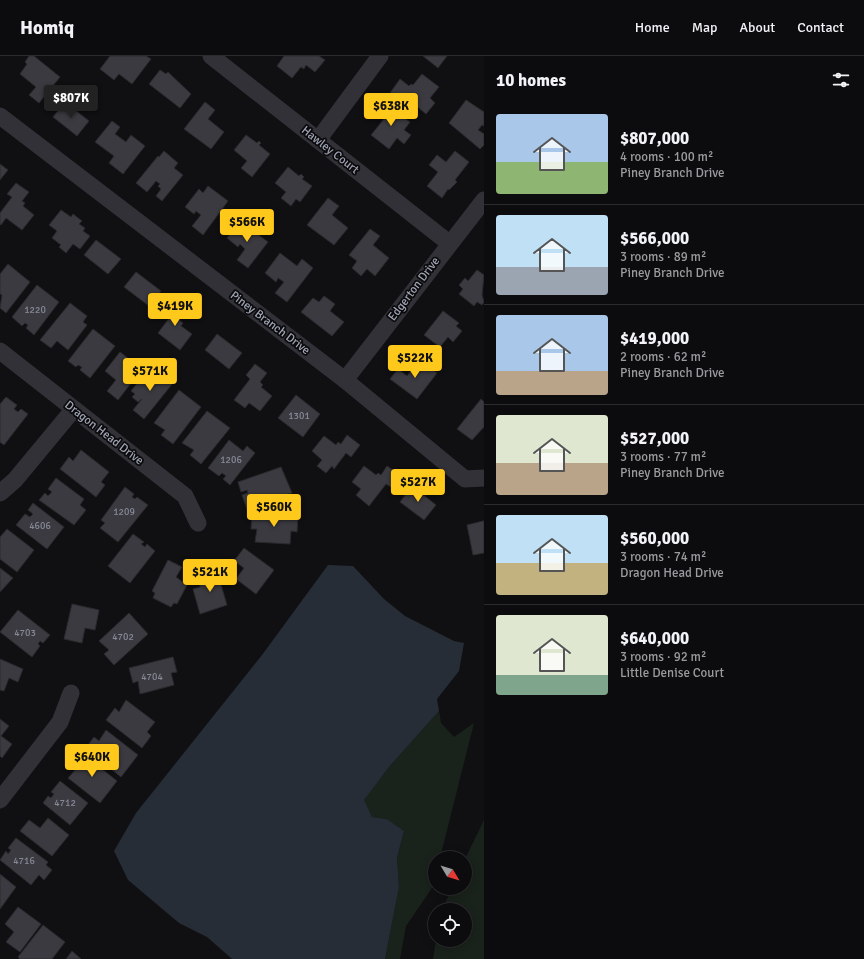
<!DOCTYPE html>
<html lang="en">
<head>
<meta charset="utf-8">
<style>
	body { margin:0; font-family:Signika,sans-serif; background:#1a1a1c; color:#f1f3f6; height:100vh; display:flex; flex-direction:column; font-size:15px; white-space:nowrap }
	* { box-sizing:border-box; margin:0 }
	p { font-size:13px; color:#9a9b9e }
	.icon { flex:none; width:22px; height:22px; fill:none; stroke:currentColor; stroke-width:2; stroke-linecap:round; stroke-linejoin:round }
	.map { position:relative; flex:1; overflow:hidden }
	.details { display:flex; flex-direction:column; background:#0c0c0e; width:380px }
	.details>* { flex:none }
	.needle { width:26px; rotate:128deg }
	.controls { position:absolute; left:428px; top:795px; display:grid; gap:8px }
	.controls a { display:grid; place-items:center; width:44px; height:44px; border-radius:50%; background:#0c0c0e; box-shadow:0 2px 10px #0003,0 0 0 1px #2c2c2e; font-size:20px }
	.price { position:absolute; translate:-50% -34px; padding:0 9px; border-radius:4px; background:#ffc91b; color:#111; font-size:13px; line-height:26px; filter:drop-shadow(0 1px 2px #0008) }
	.price::after { content:''; position:absolute; left:50%; top:24px; width:12px; height:9px; margin-left:-6px; background:inherit; clip-path:polygon(0 0,100% 0,50% 100%) }
	.price.current { background:#222; color:#fff }
	ul { padding:0; list-style:none }
	li { display:flex; align-items:center; gap:12px; height:100px; padding:0 12px }
	li+li { border-top:1px solid #2c2c2e }
	li span { display:grid; place-items:center; flex:none; width:112px; height:80px; border-radius:4px; color:#555 }
	li>.icon { margin-inline-start:auto }
	span .icon { width:48px; height:48px; fill:#fffc; stroke-width:1 }
	li b { font-size:17px }
	h2 { display:flex; justify-content:space-between; align-items:center; height:48px; padding:0 12px; font-size:17px }
	header { display:flex; align-items:center; gap:24px; box-sizing:border-box; height:56px; padding:0 20px; background:#0c0c0e; border-bottom:1px solid #2c2c2e }
	header strong { font-size:19px }
	nav { display:flex; gap:22px; margin-inline-start:auto; font-size:14px }
	main { display:flex; flex:1; min-height:0 }
	.map>svg:first-child { display:block }
	.green { fill:#1a221c }
	.water { fill:#262d36 }
	.building { fill:#3a3a40; stroke:#2a2a2e }
	.lines { fill:none; stroke-linecap:round; stroke-linejoin:round }
	.minor { stroke:#313137; stroke-width:17 }
	.labels { text-anchor:middle; dominant-baseline:central; stroke-width:3.5; stroke-linejoin:round; paint-order:stroke }
	.number-label { font-size:10px; fill:#868a97 }
	.street-label { font-size:12px; fill:#a0a4b4; stroke:#0b0b0d }
</style>
</head>
<body>
<header>
<strong>Homiq</strong>
<nav><a>Home</a><a>Map</a><a>About</a><a>Contact</a></nav>
</header>
<main>
<div class="map">
<svg width="484" height="903" viewBox="0 0 484 903">
	<rect width="100%" height="100%" fill="#101012"/>
	<!-- green -->
	<g class="green">
		<path d="M439,655L441,667L454,681L474,667L440,802H435L434,829L406,870L400,903H385L399,831L397,802L404,775L387,763L372,761L363,744L389,711Z"/>
		<path d="M484,764V903H433L436,884H465V854H442L452,832H465V803Z"/>
	</g>
	<!-- water -->
	<path class="water" d="M328,509L353,510L384,543L405,560L454,585L464,587L459,615L437,643L439,655L389,711L364,744L372,761L387,763L404,775L397,802L399,831L385,903H232L207,881L179,867L128,824L114,795L136,757L262,599Z"/>
	<!-- building -->
	<g class="building">
		<path d="M29,0H34L60,21L39,47L29,39L36,31L20,18L27,8L25,6Z"/>
		<path d="M110,0H146L151,3L132,28L119,18L114,24L100,13Z"/>
		<path d="M284,0H319L325,4L315,16L306,9L304,13L301,11L292,22L277,10Z"/>
		<path d="M423,0H447L438,12Z"/>
		<path d="M160,14L166,18L168,16L191,38L180,52L149,28Z"/>
		<path d="M422,18L439,31L430,42L435,47L426,58L406,41L402,46L390,37L400,23L409,30L411,28L413,29Z"/>
		<path d="M466,44L484,56V70L482,69L478,74L484,78V89L480,93L449,67Z"/>
		<path d="M65,46L89,65L77,80L53,61Z"/>
		<path d="M205,46L215,54L208,63L224,76L211,93L184,73Z"/>
		<path d="M383,46L410,66L404,74L411,79L404,88L397,82L389,93L371,79L384,63L375,56Z"/>
		<path d="M112,65L120,71L115,78L126,86L131,79L145,90L123,118L109,107L114,100L95,86Z"/>
		<path d="M246,79L257,87L259,85L261,87L259,89L270,98L252,121L241,112L247,105L234,94Z"/>
		<path d="M164,95L178,107L174,112L183,119L162,145L156,140L161,133L158,130L160,128L156,125L147,136L136,127L158,100L159,101Z"/>
		<path d="M455,95L469,106L455,124L457,126L449,134L448,133L442,142L427,130L438,116L429,109L437,99L446,106Z"/>
		<path d="M0,108L8,114L0,124Z"/>
		<path d="M288,111L299,120L301,118L304,121L302,123L312,130L300,146L296,143L291,150L281,142L286,136L275,127Z"/>
		<path d="M16,127L29,136L22,145L25,147L23,150L34,159L22,174L6,162L1,169L0,168V157L12,141L7,138Z"/>
		<path d="M208,130L228,145L203,179L192,170L201,159L196,155L194,158L185,151L199,133L203,137Z"/>
		<path d="M328,142L339,150L332,159L348,172L334,189L307,169Z"/>
		<path d="M61,154L71,161L73,158L82,165L79,168L85,172L83,175L90,180L80,193L73,188L66,197L59,191L61,189L52,182L57,175L49,169Z"/>
		<path d="M240,165L268,186L248,212L237,204L245,193L240,188L238,191L227,182Z"/>
		<path d="M370,173L380,180L373,189L389,202L375,220L367,213L361,220L352,212L357,205L349,199Z"/>
		<path d="M96,184L121,203L108,218L84,199Z"/>
		<path d="M280,197L297,210L302,203L313,212L287,246L275,237L284,226L278,222L276,226L265,217Z"/>
		<path d="M8,208L30,226L6,257L0,252L2,239L0,238V218Z"/>
		<path d="M477,214L484,219L482,239L484,246L482,249L477,246L474,250L459,238L463,233L459,229L465,222L468,225Z"/>
		<path d="M136,216L161,235L149,250L124,231Z"/>
		<path d="M37,229L59,246L34,279L26,272L28,269L25,267L22,270L12,261Z"/>
		<path d="M324,240L335,248L330,255L344,266L332,280L301,256L313,242L319,246Z"/>
		<path d="M174,246L186,255L179,264L183,267L181,270L192,278L180,294L158,277L170,261L165,258Z"/>
		<path d="M70,247L87,260L83,266L87,269L68,294L57,285L51,292L40,284Z"/>
		<path d="M443,255L459,267L456,270L462,275L453,286L448,281L440,291L424,279Z"/>
		<path d="M93,273L115,290L90,322L80,314L82,311L78,309L76,311L68,305Z"/>
		<path d="M217,278L242,297L229,313L205,294Z"/>
		<path d="M120,296L142,313L118,344L107,335L116,324L105,315Z"/>
		<path d="M420,303L437,317L417,343L390,323L398,313L407,320Z"/>
		<path d="M255,308L267,317L260,326L263,329L261,331L272,340L260,355L249,347L245,352L234,344L250,323L246,319Z"/>
		<path d="M156,313L173,327L144,363L133,354L142,343L138,346L132,341L135,338L131,335L147,315L152,318Z"/>
		<path d="M179,334L201,351L173,388L161,379L165,374L154,367Z"/>
		<path d="M296,339L320,358L303,381L278,362Z"/>
		<path d="M6,341L17,349L14,353L18,356L21,353L28,358L4,389L0,386V348Z"/>
		<path d="M481,343L484,346V371L472,384L457,373Z"/>
		<path d="M207,355L230,372L201,408L190,399L194,394L182,387Z"/>
		<path d="M347,379L360,389L351,401L346,397L334,413L332,410L326,417L317,410L322,404L312,395L324,380L336,389L338,386L341,388Z"/>
		<path d="M229,384L243,395L247,390L255,397L230,429L223,423L226,420L222,417L219,420L208,412Z"/>
		<path d="M81,394L109,416L101,426L105,429L96,441L60,413L69,401L73,405Z"/>
		<path d="M364,410L376,419L378,417L381,419L387,410L400,419L391,431L386,428L369,450L356,439L361,433L352,426Z"/>
		<path d="M281,411L292,437L247,453L242,439L248,437L247,434L241,436L238,426Z"/>
		<path d="M56,422L84,443L80,449L86,454L74,469L39,444L45,437L48,440L52,436L48,433Z"/>
		<path d="M412,430L436,449L424,464L400,446Z"/>
		<path d="M125,431L134,438L132,441L135,443L137,441L148,449L118,486L100,472L105,467L101,464Z"/>
		<path d="M33,447L64,471L47,493L16,469L25,458L30,461L33,458L28,454Z"/>
		<path d="M252,458L298,460L297,476L291,475L290,488L255,486L257,473H251Z"/>
		<path d="M483,465H484V497L473,499L467,469Z"/>
		<path d="M7,473L34,494L17,516L0,503V481Z"/>
		<path d="M133,478L144,486L141,488L145,491L147,488L155,495L130,527L108,510Z"/>
		<path d="M244,492L274,514L256,538L236,523L244,512L234,505Z"/>
		<path d="M168,504L182,511L176,521L187,529L177,548L174,547L171,551L153,542L155,537L152,535Z"/>
		<path d="M0,512L13,522L0,536Z"/>
		<path d="M216,512L227,549L200,558L193,533L200,531V528L206,527L202,516Z"/>
		<path d="M72,548L99,554L95,574L85,572L82,587L64,583Z"/>
		<path d="M18,554L50,579L43,587L40,585L38,588L40,590L32,601L0,576Z"/>
		<path d="M129,557L148,578L114,609L104,598L109,594L99,585Z"/>
		<path d="M173,601L177,616L171,617L174,629L140,638L138,625L133,627L129,612Z"/>
		<path d="M0,603L23,613L18,626L9,622L4,635L0,634Z"/>
		<path d="M126,644L155,666L147,676L151,680L142,692L106,664L115,652L119,656Z"/>
		<path d="M0,663L9,670L1,680L12,688L2,702L0,700Z"/>
		<path d="M106,674L138,699L121,721L85,693L94,681L99,685Z"/>
		<path d="M82,697L117,725L100,747L68,722L77,712L72,709Z"/>
		<path d="M60,725L88,747L70,769L43,747L48,740L51,742L54,738L51,736Z"/>
		<path d="M48,762L69,779L52,800L20,775L29,764L40,772Z"/>
		<path d="M16,782L48,806L46,809L52,814L44,824L39,819L31,829L0,804L6,795L8,798L11,794L8,792Z"/>
		<path d="M0,818L16,831L0,853Z"/>
		<path d="M18,851L41,868L20,896L6,886L14,876L5,868Z"/>
		<path d="M43,869L65,886L52,903H20L18,901Z"/>
		<path d="M72,895L81,903H66Z"/>
	</g>
	<g class="lines">
		<!-- minor -->
		<g class="minor">
			<path d="M211,0L449,187"/>
			<path d="M0,60L345,324L465,423L484,422"/>
			<path d="M318,84L380,0"/>
			<path d="M0,295L185,440L198,467"/>
			<path d="M345,324L484,144"/>
			<path d="M0,437L15,424L73,354"/>
			<path d="M0,744L60,666L71,637"/>
		</g>
	</g>
	<g class="labels">
		<!-- number labels -->
		<g class="number-label">
			<text x="35" y="254">1220</text>
			<text x="299" y="360">1301</text>
			<text x="231" y="404">1206</text>
			<text x="124" y="456">1209</text>
			<text x="40" y="470">4606</text>
			<text x="25" y="577">4703</text>
			<text x="123" y="581">4702</text>
			<text x="152" y="621">4704</text>
			<text x="65" y="747">4712</text>
			<text x="24" y="805">4716</text>
		</g>
		<!-- street labels -->
		<g class="street-label">
			<text transform="translate(330 94) rotate(38)">Hawley Court</text>
			<text transform="translate(414 233) rotate(-53)">Edgerton Drive</text>
			<text transform="translate(270 267) rotate(37)">Piney Branch Drive</text>
			<text transform="translate(104 377) rotate(38)">Dragon Head Drive</text>
		</g>
	</g>
</svg>
<div class="controls">
<a><svg class="needle" viewBox="-14 -14 28 28"><path d="M0-13l5 13h-10z" fill="#e53935"/><path d="M0 13l5-13h-10z" fill="#9a9b9e"/></svg></a>
<a><svg class="icon" aria-label="locate" viewBox="0 0 24 24"><circle cx="12" cy="12" r="6"/><path d="M12 2v4M12 18v4M2 12h4M18 12h4"/></svg></a>
</div>
<b class="price current" style="left:71px;top:63px">$807K</b>
<b class="price" style="left:391px;top:71px">$638K</b>
<b class="price" style="left:247px;top:187px">$566K</b>
<b class="price" style="left:175px;top:271px">$419K</b>
<b class="price" style="left:415px;top:323px">$522K</b>
<b class="price" style="left:150px;top:336px">$571K</b>
<b class="price" style="left:418px;top:447px">$527K</b>
<b class="price" style="left:274px;top:472px">$560K</b>
<b class="price" style="left:210px;top:537px">$521K</b>
<b class="price" style="left:92px;top:722px">$640K</b>
</div>
<section class="details">
<h2>10 homes<svg class="icon" aria-label="filters" viewBox="0 0 24 24"><path d="M4 7h16M4 17h16"/><circle cx="9" cy="7" r="2"/><circle cx="15" cy="17" r="2"/></svg></h2>
<ul>
<li><span style="background:linear-gradient(#a9c7e8 60%,#8fb573 0)"><svg class="icon" aria-label="home" viewBox="0 0 24 24"><path d="M3 11l9-7 9 7M6 9v11h12V9"/></svg></span><div><b>$807,000</b><p>4 rooms · 100 m²</p><p>Piney Branch Drive</p></div></li>
<li><span style="background:linear-gradient(#bfe0f5 65%,#9aa5b1 0)"><svg class="icon" aria-label="home" viewBox="0 0 24 24"><path d="M3 11l9-7 9 7M6 9v11h12V9"/></svg></span><div><b>$566,000</b><p>3 rooms · 89 m²</p><p>Piney Branch Drive</p></div></li>
<li><span style="background:linear-gradient(#a9c7e8 70%,#b9a48a 0)"><svg class="icon" aria-label="home" viewBox="0 0 24 24"><path d="M3 11l9-7 9 7M6 9v11h12V9"/></svg></span><div><b>$419,000</b><p>2 rooms · 62 m²</p><p>Piney Branch Drive</p></div></li>
<li><span style="background:linear-gradient(#dfe7d0 60%,#b9a48a 0)"><svg class="icon" aria-label="home" viewBox="0 0 24 24"><path d="M3 11l9-7 9 7M6 9v11h12V9"/></svg></span><div><b>$527,000</b><p>3 rooms · 77 m²</p><p>Piney Branch Drive</p></div></li>
<li><span style="background:linear-gradient(#bfe0f5 60%,#c2b280 0)"><svg class="icon" aria-label="home" viewBox="0 0 24 24"><path d="M3 11l9-7 9 7M6 9v11h12V9"/></svg></span><div><b>$560,000</b><p>3 rooms · 74 m²</p><p>Dragon Head Drive</p></div></li>
<li><span style="background:linear-gradient(#dfe7d0 75%,#7fa58c 0)"><svg class="icon" aria-label="home" viewBox="0 0 24 24"><path d="M3 11l9-7 9 7M6 9v11h12V9"/></svg></span><div><b>$640,000</b><p>3 rooms · 92 m²</p><p>Little Denise Court</p></div></li>
</ul>
</section>
</main>
</body>
</html>
